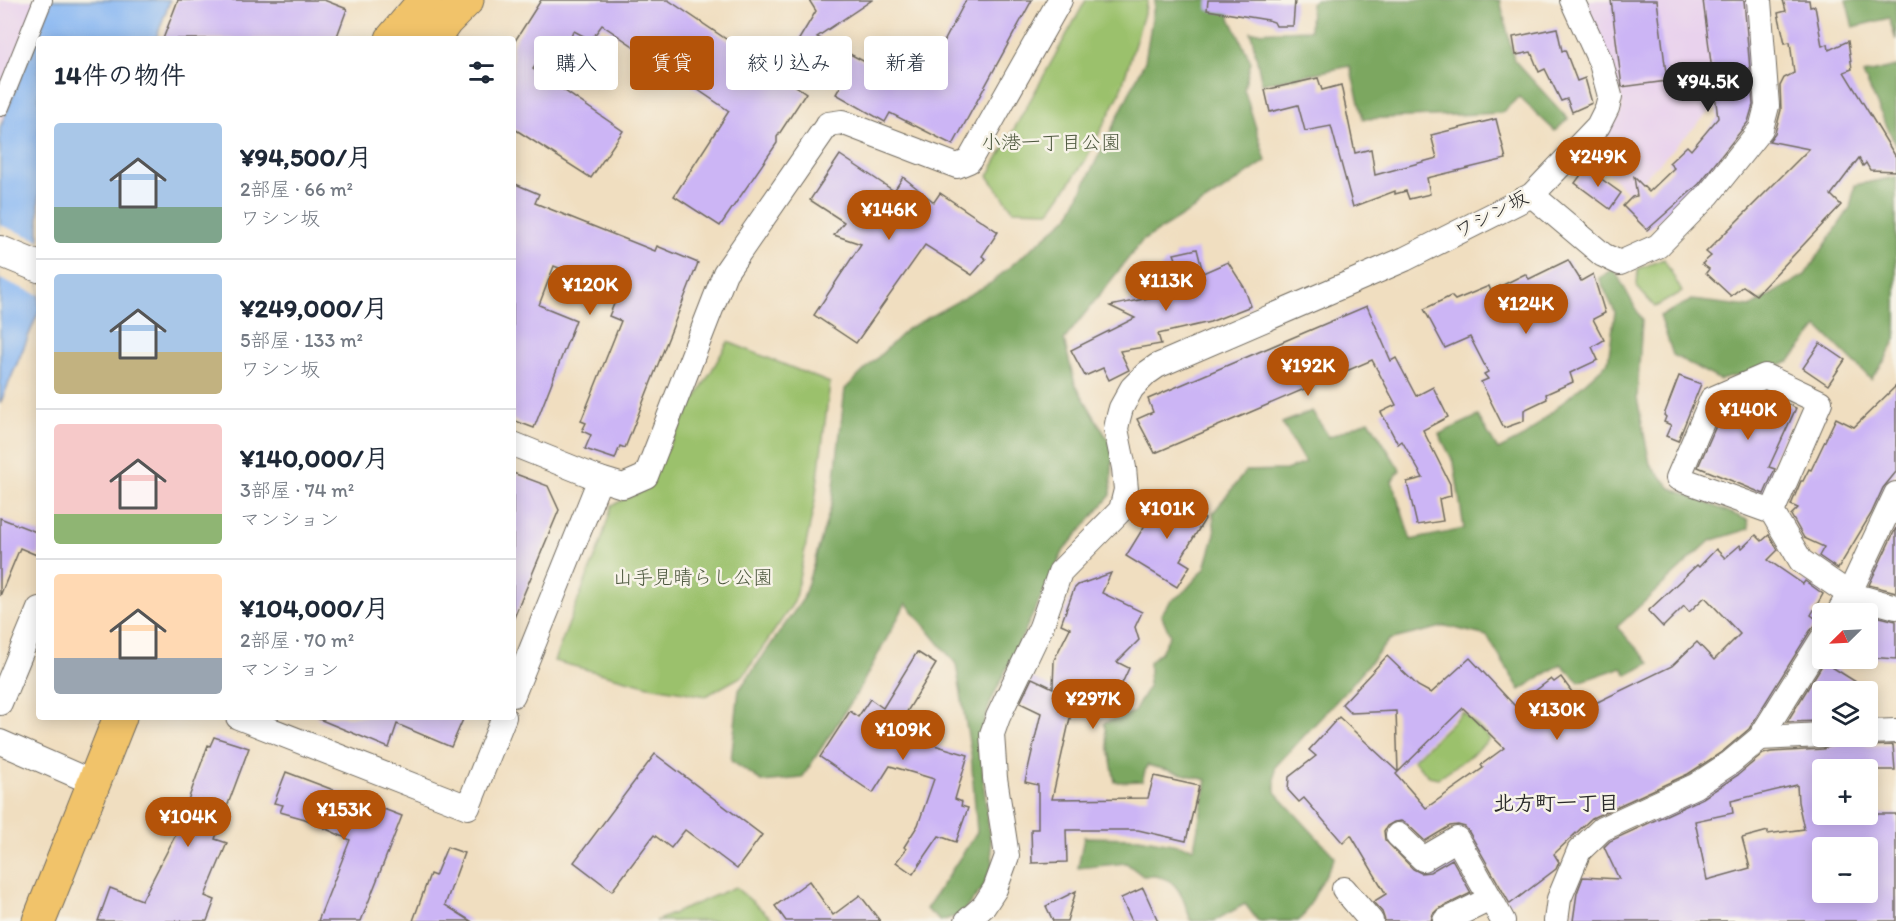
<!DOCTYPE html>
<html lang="ja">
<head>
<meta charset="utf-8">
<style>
	body { margin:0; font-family:Itim,"Klee One",sans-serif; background:#f2f2f3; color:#1f2937; height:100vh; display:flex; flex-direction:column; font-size:22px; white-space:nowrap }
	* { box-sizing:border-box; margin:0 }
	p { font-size:20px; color:#747a83 }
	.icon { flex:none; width:33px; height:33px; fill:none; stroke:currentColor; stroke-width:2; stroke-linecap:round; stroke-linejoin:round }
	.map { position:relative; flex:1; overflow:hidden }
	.sheet { position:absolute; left:36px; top:36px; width:480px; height:684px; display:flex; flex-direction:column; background:#fff; border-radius:6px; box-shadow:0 3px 15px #0003 }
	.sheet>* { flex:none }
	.top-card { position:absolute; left:534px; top:36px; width:570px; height:54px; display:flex; gap:12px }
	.needle { width:39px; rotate:246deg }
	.controls { position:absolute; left:1812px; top:603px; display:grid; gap:12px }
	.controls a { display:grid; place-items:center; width:66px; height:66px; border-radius:6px; background:#fff; box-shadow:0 3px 15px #0003; font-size:30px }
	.price { position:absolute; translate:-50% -51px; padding:0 14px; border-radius:21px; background:#b45309; color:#fff; font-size:20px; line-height:39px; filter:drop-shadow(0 2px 3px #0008) }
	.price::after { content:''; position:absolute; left:50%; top:36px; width:18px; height:14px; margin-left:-9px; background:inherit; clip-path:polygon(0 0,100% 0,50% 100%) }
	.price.selected { background:#222; color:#fff }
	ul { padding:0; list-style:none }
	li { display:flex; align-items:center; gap:18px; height:150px; padding:0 18px }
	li+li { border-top:2px solid #e0e1e3 }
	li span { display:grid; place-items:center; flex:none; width:168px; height:120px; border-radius:6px; color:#555 }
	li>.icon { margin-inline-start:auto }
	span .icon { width:72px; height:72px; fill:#fffc; stroke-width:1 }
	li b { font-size:26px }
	h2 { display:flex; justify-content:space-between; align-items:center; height:72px; padding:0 18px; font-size:26px }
	.tag { padding:0 21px; border-radius:6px; background:#fff; box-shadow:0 3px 15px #0003; font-size:21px; line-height:54px }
	.tag.selected { background:#b45309; color:#fff }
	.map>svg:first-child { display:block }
	.built { fill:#e9d2ed }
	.green { fill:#9bc16c; stroke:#63764c; stroke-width:1.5 }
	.forest { fill:#7ca760; stroke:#546946; stroke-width:1.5 }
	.water { fill:#88b7f3; stroke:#5a718f; stroke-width:1.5 }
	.pier { fill:#f0dec0 }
	.building { fill:#ccb5f5; fill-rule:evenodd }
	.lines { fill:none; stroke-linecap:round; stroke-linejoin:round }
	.pedestrian-casing { stroke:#706a5f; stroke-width:20 }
	.minor-casing { stroke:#706a5f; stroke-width:26 }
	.tertiary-casing { stroke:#706a5f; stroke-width:32 }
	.primary-casing { stroke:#706a5f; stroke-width:35 }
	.pedestrian { stroke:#fff; stroke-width:18 }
	.minor { stroke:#fff; stroke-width:24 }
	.tertiary { stroke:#fff; stroke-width:30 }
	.primary { stroke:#f1c36a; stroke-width:33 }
	.labels { text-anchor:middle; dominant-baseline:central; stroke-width:5; stroke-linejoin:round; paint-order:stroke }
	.park-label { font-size:20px; fill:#4d583e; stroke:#f7f3e8 }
	.street-label { font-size:20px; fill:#2b2b2b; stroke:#f7f3e8 }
	.neighbourhood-label { font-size:21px; font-weight:bold; fill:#2b2b2b; stroke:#f7f3e8 }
</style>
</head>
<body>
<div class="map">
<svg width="1896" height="921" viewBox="0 0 1896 921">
	<rect width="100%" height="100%" fill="#f7f3e8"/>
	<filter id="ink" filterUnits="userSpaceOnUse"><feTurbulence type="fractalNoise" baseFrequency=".0167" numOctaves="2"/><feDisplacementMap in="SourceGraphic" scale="12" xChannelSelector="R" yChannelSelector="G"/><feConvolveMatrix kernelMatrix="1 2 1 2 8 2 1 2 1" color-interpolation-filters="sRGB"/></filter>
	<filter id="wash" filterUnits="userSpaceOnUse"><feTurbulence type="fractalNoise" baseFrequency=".008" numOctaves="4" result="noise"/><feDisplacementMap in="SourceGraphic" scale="24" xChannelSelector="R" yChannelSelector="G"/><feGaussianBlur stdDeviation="1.35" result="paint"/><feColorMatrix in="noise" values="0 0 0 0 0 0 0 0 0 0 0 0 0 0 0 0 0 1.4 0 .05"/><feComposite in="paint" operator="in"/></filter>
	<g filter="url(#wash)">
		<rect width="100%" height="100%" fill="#f0dec0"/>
		<!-- built -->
		<g class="built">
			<path d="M0,0H50L0,123Z"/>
			<path d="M1585,0H1751L1759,106L1714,107L1629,194L1589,153L1618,118L1622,108L1620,91Z"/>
		</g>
		<!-- green -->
		<g class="green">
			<path d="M1086,0H1148L1120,93L1085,161L1050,211L1013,210L988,176Z"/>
			<path d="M1664,259L1682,292L1655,307L1637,287L1638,269Z"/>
			<path d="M728,342L830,383L815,501L794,602L744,675L706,696L649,686L554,661L601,542L612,505L643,491Z"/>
			<path d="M1463,712L1490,739L1470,756L1438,778L1429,776L1413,760Z"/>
			<path d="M735,887L775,921H656Z"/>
		</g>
		<!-- forest -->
		<g class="forest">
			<path d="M1155,0H1229L1230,18L1251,62L1244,89L1266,161L1219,193L1142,241L1064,340L1075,384L1113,448L1111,495L1064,550L991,701L981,731L984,787L993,863L983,888L960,915L940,921L926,909L977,832L971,754L956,664L906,603L857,693L802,778L763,782L731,761L739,690L803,599L832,503L845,389L907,329L991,283L1069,216L1145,61Z"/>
			<path d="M1315,0H1500L1514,60L1568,119L1555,131L1519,97L1501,113L1363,119L1350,66L1262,84L1251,32L1310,30L1311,3Z"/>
			<path d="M1846,0H1896V40L1889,18L1853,27Z"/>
			<path d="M1896,66V146L1863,74Z"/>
			<path d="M1896,177V339L1885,360L1871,379L1818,327L1789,362L1720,380L1673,355L1660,316L1692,300L1750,307L1805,275L1850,208L1855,185Z"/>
			<path d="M1614,269L1642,320L1637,398L1650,464L1671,488L1748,520L1749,529L1710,541L1617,627L1650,663L1627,675L1622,667L1579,682L1561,664L1520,690L1487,636L1446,626L1389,640L1344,693L1275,767V792L1335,857L1303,917L1298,921H1258L1245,904L1214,921H1191C1181,893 1178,874 1143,876L1126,863L1078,868L1084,837L1139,838L1194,848L1207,780L1147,765L1142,781L1115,782L1104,723L1134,712L1149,685V662L1161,652L1170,635L1161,614L1171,601L1184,592L1205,568L1215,534L1213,513L1246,471L1286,470L1305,463L1282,423L1312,411L1329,437L1369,420L1400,470L1392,481L1411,540L1464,529L1454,463L1439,434L1478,416L1498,450L1525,436L1608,362L1615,312L1599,278Z"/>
		</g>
		<!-- water -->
		<path class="water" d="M52,0H170L156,39H39V311L0,404V128Z"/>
		<!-- pier -->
		<path class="pier" d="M0,225L39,240V295L0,279Z"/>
		<g id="blocks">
			<!-- building -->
			<g class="building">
				<path d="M178,0H324L347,9L336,39H163Z"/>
				<path d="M541,0H668L806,93L777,137V143L720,226L674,196L729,111L602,25L591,40L574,31L566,44L554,37L533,69L623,131L591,178L513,128V44Z"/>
				<path d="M809,0H872L817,37L892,76L898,66L925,78L966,0H1032L953,145L890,113L885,122L836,94L847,75L797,50L789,56L816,11Z"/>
				<path d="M1208,0H1295L1293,26H1276L1274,22L1268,20L1207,10Z"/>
				<path d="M1611,0H1657L1667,81L1622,87Z"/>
				<path d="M1703,0H1744L1753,105L1748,122L1699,184L1647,230L1623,206L1632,197L1637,196L1634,177L1649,192L1674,168L1669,163L1687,146L1691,150L1718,118Z"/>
				<path d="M1783,0H1809L1810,7L1815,6L1822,46L1828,44L1829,50L1848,41L1852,69L1844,72L1896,157V171L1870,170L1866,163L1863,166L1859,158L1831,195L1841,205L1756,295L1743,286L1731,296L1706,273L1709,269L1702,264L1711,256L1706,252L1809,149L1769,141L1775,133L1781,110L1780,86L1784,78L1794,73L1790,42L1785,43L1778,13L1786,11Z"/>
				<path d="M1557,28L1562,51L1565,50L1577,81L1585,78L1592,103L1572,112L1567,99L1561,101L1545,69L1539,72L1531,52L1516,55L1513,37Z"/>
				<path d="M1318,78L1322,90L1341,85L1355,153L1371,149L1375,175L1437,158L1431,135L1496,119L1506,159L1427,178L1430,194L1409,199L1406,191L1395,194V191L1353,207L1331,126L1305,131L1298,105L1270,112L1265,90Z"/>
				<path d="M840,155L894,191L903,177L934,202L940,193L998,232L982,256L986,259L972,275L925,245L856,343L814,315L861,244L834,235L844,222L810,200Z"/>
				<path d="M1586,168L1621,193L1610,209L1575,183Z"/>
				<path d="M513,183L539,194L535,203L655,251L657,246L698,263L625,448L620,446L615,459L585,449L591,435L582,431L586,423L581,421L621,321L609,316L619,292L554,266L539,305L576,320L534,428L513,420Z"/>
				<path d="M1197,249L1203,273L1228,262L1244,287L1251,306L1210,322L1158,334L1161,344L1120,351L1129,370L1109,380L1103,368L1085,376L1071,350L1135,318L1110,306L1163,295L1157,273L1164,263L1176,259L1174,254Z"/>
				<path d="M1568,260L1581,281L1593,274L1605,313L1593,319L1604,340L1592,347L1598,360L1570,373L1573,382L1546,394L1547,399L1524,410V421L1504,428L1481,382L1488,379L1484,374L1488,372L1470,337L1445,348L1424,309L1451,296L1455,300L1489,286L1491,291L1525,274L1529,279Z"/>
				<path d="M1367,306L1391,361L1396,358L1416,396L1433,387L1448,417L1423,430L1450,484L1451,496L1439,499L1443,521L1417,525L1407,482L1423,478L1402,441L1398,444L1381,412L1396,405L1372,360L1155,453L1137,419L1153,412L1148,399Z"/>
				<path d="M1820,343L1845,360L1828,385L1803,368Z"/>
				<path d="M1679,376L1701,384L1678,441L1666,436L1671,425L1664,422L1666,417L1664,415Z"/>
				<path d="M1896,386V472L1883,488L1871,514L1838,569L1819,556L1824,547L1804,538L1791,515L1798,508L1791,505L1801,481H1803L1809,469L1811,470L1836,418L1854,427Z"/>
				<path d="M1762,394H1766L1796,408L1769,467L1775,469L1764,494L1698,467L1723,410Z"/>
				<path d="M513,473L548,486L559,510L513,620Z"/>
				<path d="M1164,494L1205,519L1180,560L1190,566L1177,587L1126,556Z"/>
				<path d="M0,518L39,533V556L20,548L0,596Z"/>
				<path d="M1896,528V592L1869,585Z"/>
				<path d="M1756,535L1762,541L1769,535L1778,550L1768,560L1803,584L1805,581L1823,594L1811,615L1819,621L1810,631L1749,729L1722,752L1688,774L1592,818L1554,854L1559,862L1556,869L1510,904L1469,832L1465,827L1458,825L1450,826L1425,841L1407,824L1401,821L1394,822L1387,826L1384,831L1385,840L1413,869L1421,873L1430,872L1452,859L1471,893L1438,909L1433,914L1431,921H1385L1382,912L1373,902L1386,894L1351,835L1343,843L1304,798L1299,802L1288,790L1289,777L1316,756L1309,750L1339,717L1398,772L1396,774L1426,808L1483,768L1481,765L1504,748L1463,708L1398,772L1396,711L1351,713L1342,704L1387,656L1418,686L1431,693L1470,658L1515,706L1551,679L1554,682L1561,677L1577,699L1550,725L1672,666L1697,642L1714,660L1740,634L1705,597L1689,612L1684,606L1663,627L1648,611L1697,565L1699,567L1716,549L1725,558L1740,545L1742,548Z"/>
				<path d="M1111,573L1102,593L1142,612L1135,627L1139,640L1117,662L1129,668L1113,703L1084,690L1070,718L1052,799L1148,798L1154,776L1199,786L1186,841L1138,830H1066L1067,862L1032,863L1031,829H1038V785L1025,782L1041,713L1020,703L1032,678L1053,688L1054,660L1070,628L1061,624L1074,589L1078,585Z"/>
				<path d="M1868,614L1896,621V659L1868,657Z"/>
				<path d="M917,652L936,664L894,733L968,755L955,799L962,802L961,806L968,808L956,842L939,836L913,874L896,862L906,849L904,847L918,825L934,779L890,766L873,793L820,757L850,711L858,717L870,699L883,708Z"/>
				<path d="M1824,662L1872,692H1822V721L1787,722Z"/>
				<path d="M314,717H464L451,747L397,724L389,748Z"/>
				<path d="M214,737L249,748L215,839L227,843L205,896L215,900L207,921H98L110,888L142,900L175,836L208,745L210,746Z"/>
				<path d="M1857,741L1868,746L1893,745L1895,770H1818L1822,798V814H1896V921H1573L1577,893L1583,877L1619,879L1604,847L1610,841L1703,798L1738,775L1763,754L1771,752L1823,749L1831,746ZM1797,785L1798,802L1804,829L1768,834V831L1742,838L1750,868L1707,880L1695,821L1733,813L1731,801ZM1822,848H1868V892H1822Z"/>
				<path d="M655,754L762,835L737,869L685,830L671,848L654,835L612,891L574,862Z"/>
				<path d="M286,772L402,816L361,921H318L350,840L305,819L280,812L283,805L274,803Z"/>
				<path d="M447,847L464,853L445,905L471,921H413L430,874L435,876Z"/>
				<path d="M809,881L833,915L860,895L880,921H786L775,906Z"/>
				<path d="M1143,888L1158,921H1132L1121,898Z"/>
				<path d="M1076,891L1067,921H1053L1046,906Z"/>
			</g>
		</g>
	</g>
	<g filter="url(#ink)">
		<use href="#blocks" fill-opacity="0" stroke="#706a5f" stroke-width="1.5"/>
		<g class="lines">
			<!-- pedestrian casing -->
			<g class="pedestrian-casing">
				<path id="pedestrian" d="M0,107L43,0"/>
			</g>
			<!-- minor casing -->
			<g class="minor-casing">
				<g id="minor">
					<path d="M1532,195L1603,255L1620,263L1658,246L1709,194L1761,129L1767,106L1759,0"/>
					<path d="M513,444L600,479L623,486L646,476L725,273L828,124L842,122L957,166L969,161L1060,0"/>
					<path d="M1772,512L1820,402L1765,376L1712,399L1678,478L1772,512L1801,561L1849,594L1896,607"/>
					<path d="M1838,614L1849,594L1896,494"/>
					<path d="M513,695L600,479"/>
					<path d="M0,703L39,609"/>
					<path d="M238,717L468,807L504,717"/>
					<path d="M1868,732L1896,731"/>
					<path d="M1760,738L1822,735"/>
					<path d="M0,742L94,783"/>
					<path d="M1398,835L1423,859L1457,839L1503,921"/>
					<path d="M1344,889L1371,921"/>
					<path d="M967,921L984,906L995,889L1007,856L995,778L992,734L998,717L1041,627L1060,572L1121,510L1126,490L1124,468L1116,429L1118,419L1121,408L1132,388L1147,373L1157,366L1405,259L1532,195L1598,126L1607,108L1610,96L1601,63L1572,0"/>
					<path d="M1445,921L1490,899"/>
					<path d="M1556,921L1559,899L1579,851L1602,829L1695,786L1730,763L1760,738L1822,639"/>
				</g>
			</g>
			<!-- tertiary casing -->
			<g class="tertiary-casing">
				<path id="tertiary" d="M0,251L39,267"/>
			</g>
			<!-- primary casing -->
			<g class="primary-casing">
				<g id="primary">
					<path d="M392,39L425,0"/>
					<path d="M433,39L446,21L467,0"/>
					<path d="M39,921L120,717"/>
				</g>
			</g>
			<!-- pedestrian -->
			<use href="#pedestrian" class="pedestrian"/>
			<!-- minor -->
			<use href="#minor" class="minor"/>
			<!-- tertiary -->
			<use href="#tertiary" class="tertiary"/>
			<!-- primary -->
			<use href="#primary" class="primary"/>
		</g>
	</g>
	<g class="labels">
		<!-- park labels -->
		<g class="park-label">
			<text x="1051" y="142">小港一丁目公園</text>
			<text x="693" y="577">山手見晴らし公園</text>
		</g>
		<!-- street labels -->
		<g class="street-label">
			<text transform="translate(1491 214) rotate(-28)">ワシン坂</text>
		</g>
		<!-- neighbourhood labels -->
		<g class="neighbourhood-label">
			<text x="1556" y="802">北方町一丁目</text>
		</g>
	</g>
</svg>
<div class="controls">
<a><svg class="needle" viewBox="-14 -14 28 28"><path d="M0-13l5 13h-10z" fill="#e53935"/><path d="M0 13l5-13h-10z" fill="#747a83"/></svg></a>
<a><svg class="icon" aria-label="layers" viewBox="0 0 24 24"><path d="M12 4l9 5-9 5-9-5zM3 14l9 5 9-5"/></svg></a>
<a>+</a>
<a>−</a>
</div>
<b class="price selected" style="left:1708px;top:113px">¥94.5K</b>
<b class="price" style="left:1598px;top:188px">¥249K</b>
<b class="price" style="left:889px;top:241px">¥146K</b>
<b class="price" style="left:1166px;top:312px">¥113K</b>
<b class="price" style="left:590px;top:316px">¥120K</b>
<b class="price" style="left:1526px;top:335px">¥124K</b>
<b class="price" style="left:1308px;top:397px">¥192K</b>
<b class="price" style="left:1748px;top:441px">¥140K</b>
<b class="price" style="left:1167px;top:540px">¥101K</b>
<b class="price" style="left:1093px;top:730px">¥297K</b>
<b class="price" style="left:1557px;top:741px">¥130K</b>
<b class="price" style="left:903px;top:761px">¥109K</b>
<b class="price" style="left:344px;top:841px">¥153K</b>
<b class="price" style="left:188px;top:848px">¥104K</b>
<div class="top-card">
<a class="tag">購入</a>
<a class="tag selected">賃貸</a>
<a class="tag">絞り込み</a>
<a class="tag">新着</a>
</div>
<section class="sheet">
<h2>14件の物件<svg class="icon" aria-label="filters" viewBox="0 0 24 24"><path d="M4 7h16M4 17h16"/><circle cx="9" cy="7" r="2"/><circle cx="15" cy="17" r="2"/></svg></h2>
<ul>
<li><span style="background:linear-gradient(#a9c7e8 70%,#7fa58c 0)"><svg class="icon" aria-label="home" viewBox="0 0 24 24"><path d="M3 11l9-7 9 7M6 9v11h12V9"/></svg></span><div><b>¥94,500/月</b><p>2部屋 · 66 m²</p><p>ワシン坂</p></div></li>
<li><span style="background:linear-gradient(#a9c7e8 65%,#c2b280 0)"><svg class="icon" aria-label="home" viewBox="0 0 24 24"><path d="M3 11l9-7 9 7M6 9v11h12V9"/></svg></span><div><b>¥249,000/月</b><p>5部屋 · 133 m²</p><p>ワシン坂</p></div></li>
<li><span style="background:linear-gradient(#f6c9c9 75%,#8fb573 0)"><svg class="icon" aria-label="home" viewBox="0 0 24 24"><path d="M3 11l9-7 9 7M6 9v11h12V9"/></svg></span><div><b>¥140,000/月</b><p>3部屋 · 74 m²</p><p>マンション</p></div></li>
<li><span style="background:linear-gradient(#ffd9b3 70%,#9aa5b1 0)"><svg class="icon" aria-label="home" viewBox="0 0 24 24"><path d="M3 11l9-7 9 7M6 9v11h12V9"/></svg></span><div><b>¥104,000/月</b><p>2部屋 · 70 m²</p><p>マンション</p></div></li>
</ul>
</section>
</div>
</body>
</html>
